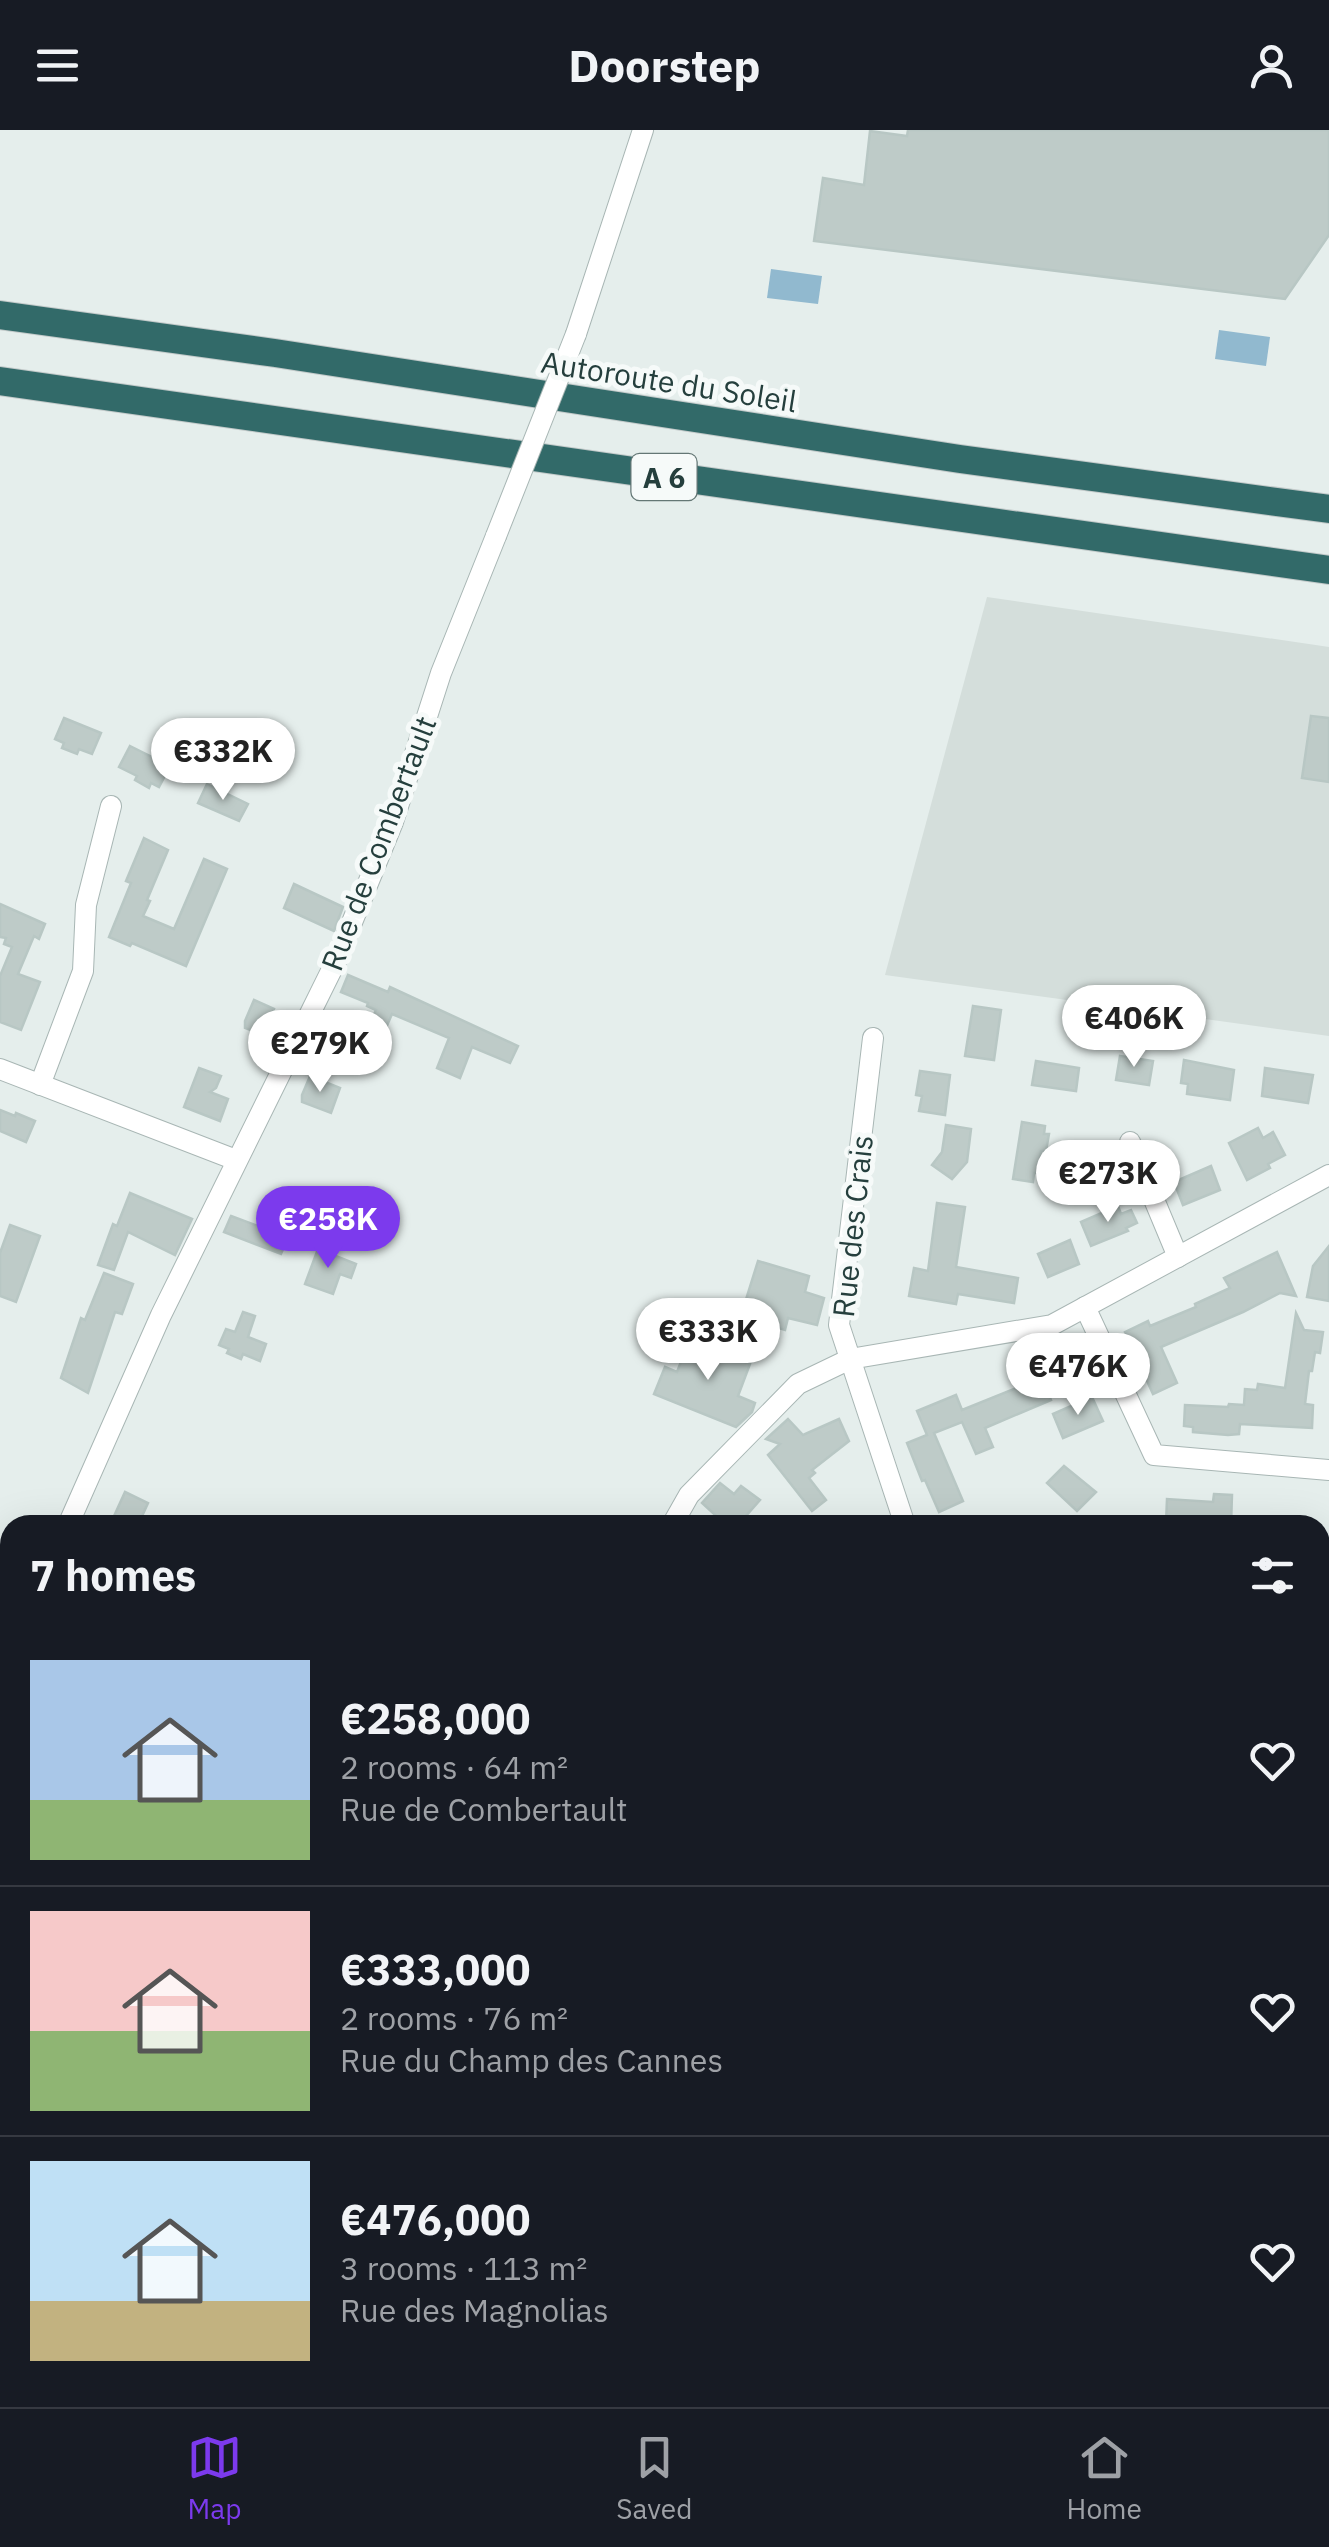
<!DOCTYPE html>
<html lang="en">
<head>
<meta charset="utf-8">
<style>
	body { margin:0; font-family:"IBM Plex Sans",sans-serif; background:#242831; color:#f1f3f6; height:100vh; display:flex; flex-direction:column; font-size:38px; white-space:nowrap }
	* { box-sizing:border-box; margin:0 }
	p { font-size:32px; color:#9ea1a6 }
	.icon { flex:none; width:55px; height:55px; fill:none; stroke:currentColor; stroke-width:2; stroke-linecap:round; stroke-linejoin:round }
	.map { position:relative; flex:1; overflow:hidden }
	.side { position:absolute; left:0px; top:1385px; width:1330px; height:892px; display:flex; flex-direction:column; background:#171b24; border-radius:30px 30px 0 0; box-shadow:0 10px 40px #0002 }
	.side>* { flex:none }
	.price { position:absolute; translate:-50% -85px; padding:0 22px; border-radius:35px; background:#fff; color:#222; font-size:32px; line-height:65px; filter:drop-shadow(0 2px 5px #0008) }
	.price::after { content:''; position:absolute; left:50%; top:60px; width:30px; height:22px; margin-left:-15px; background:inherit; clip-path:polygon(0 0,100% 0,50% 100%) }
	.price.selected { background:#7c3aed; color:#fff }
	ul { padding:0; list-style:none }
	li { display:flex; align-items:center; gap:30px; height:250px; padding:0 30px }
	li+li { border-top:2px solid #363941 }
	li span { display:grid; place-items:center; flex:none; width:280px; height:200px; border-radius:0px; color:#555 }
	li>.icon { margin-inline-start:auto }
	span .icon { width:120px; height:120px; fill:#fffc; stroke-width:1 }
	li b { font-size:42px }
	h2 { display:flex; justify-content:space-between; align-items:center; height:120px; padding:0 30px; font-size:42px }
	header { display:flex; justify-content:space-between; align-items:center; height:130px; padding:0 30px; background:#171b24; font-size:45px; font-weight:800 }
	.tab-bar { display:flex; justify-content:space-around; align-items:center; height:140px; border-top:2px solid #363941; background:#171b24; font-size:28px; color:#9ea1a6 }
	.tab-bar a { display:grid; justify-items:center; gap:5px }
	.tab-bar .selected { color:#7c3aed }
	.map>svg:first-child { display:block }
	.built { fill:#d4dedb }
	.water { fill:#91b9cf }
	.building { fill:#becbc8; stroke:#b8c7c4; stroke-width:2.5 }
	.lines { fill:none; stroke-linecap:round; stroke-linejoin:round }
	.minor-casing { stroke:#a8b6b4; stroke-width:22 }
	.highway-casing { stroke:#c2c9c9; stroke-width:30 }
	.minor { stroke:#fff; stroke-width:20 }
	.highway { stroke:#326a69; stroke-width:28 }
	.minor-bridge-casing { stroke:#a8b6b4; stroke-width:22; stroke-linecap:butt }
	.minor-bridge { stroke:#fff; stroke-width:20 }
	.labels { text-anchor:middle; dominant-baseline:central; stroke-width:10; stroke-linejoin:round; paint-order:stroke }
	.shield { fill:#f6faf9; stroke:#647775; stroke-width:2.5 }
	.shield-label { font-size:28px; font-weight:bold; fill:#253f3d }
	.street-label { font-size:30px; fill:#253f3d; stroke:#f6faf9 }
</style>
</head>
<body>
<header><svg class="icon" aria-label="menu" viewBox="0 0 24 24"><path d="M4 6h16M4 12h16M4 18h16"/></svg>Doorstep<svg class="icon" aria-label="person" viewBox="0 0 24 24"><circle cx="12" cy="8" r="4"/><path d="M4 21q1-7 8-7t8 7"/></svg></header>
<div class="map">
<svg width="1329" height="2277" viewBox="0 0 1329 2277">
	<rect width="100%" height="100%" fill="#e5eeec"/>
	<!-- built -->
	<path class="built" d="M987,467L1329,517V906L885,845Z"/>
	<!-- water -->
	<g class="water">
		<path d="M771,139L822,146L818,174L767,168Z"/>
		<path d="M1219,200L1270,207L1266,236L1215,229Z"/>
	</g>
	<!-- building -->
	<g class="building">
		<path d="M908,0H1329V105L1285,169L814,111L823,48L864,55L870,1L907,6Z"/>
		<path d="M1311,586L1329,588V652L1302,648Z"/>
		<path d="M64,588L101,603L92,624L79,619L77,624L62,618L64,613L55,609Z"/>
		<path d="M130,616L170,636L159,657L151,653L149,658L135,650L137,646L119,637Z"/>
		<path d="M207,654L248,674L239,691L198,673Z"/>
		<path d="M144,708L168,720L147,770L150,771L143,786L174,799L204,729L227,739L186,836L132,813L130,816L109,807L131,753L126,751Z"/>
		<path d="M294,754L343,777L334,801L284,778Z"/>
		<path d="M0,774L45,794L39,809L34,806L18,844L40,852L21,900L0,892V846L12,817L4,814L6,808L0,807Z"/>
		<path d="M348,845L388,862L390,857L518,916L510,933L472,917L460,948L437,938L449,908L392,884L375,923L360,916L376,880L367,876L368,873L341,862Z"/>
		<path d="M254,870L274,879L263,905L245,898V891Z"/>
		<path d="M973,876L1001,880L994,930L965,926Z"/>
		<path d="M1120,926L1153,931L1149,955L1116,950Z"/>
		<path d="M1184,930L1234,940L1230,970L1187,964L1188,954L1181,953Z"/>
		<path d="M1036,931L1079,938L1076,961L1032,955Z"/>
		<path d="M199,938L221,946L216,958L210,962L228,969L220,991L184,977Z"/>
		<path d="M1265,938L1313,945L1308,973L1262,966Z"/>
		<path d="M920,941L950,945L945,985L919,981L922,966L916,965Z"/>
		<path d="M310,946L340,958L331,983L302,972V965Z"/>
		<path d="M0,980L15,986L16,983L35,991L26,1012L0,1001Z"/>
		<path d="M1022,992L1045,996L1044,1004H1049L1046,1021H1041L1038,1043H1034L1033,1052L1013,1049Z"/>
		<path d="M946,995L971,999L967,1032L952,1049L932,1035L942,1022Z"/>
		<path d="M1258,998L1263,1008L1273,1002L1285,1025L1268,1034L1270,1038L1247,1050L1229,1013Z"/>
		<path d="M1211,1036L1220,1060L1183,1075L1174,1052Z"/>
		<path d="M130,1063L192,1089L175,1125L128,1102L114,1140L98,1135L113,1094L117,1096Z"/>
		<path d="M937,1073L965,1077L956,1137L1018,1148L1014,1173L958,1164L956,1174L909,1166L914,1138L928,1141Z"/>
		<path d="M1118,1076L1121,1084L1131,1080L1137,1093L1126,1098L1128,1101L1091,1116L1081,1092Z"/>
		<path d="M231,1086L288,1107L281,1124L224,1102Z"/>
		<path d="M10,1095L40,1106L16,1172L0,1166V1123Z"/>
		<path d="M1070,1110L1079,1134L1048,1147L1038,1124Z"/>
		<path d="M1329,1116V1171L1307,1167L1313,1136Z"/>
		<path d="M318,1119L356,1134L351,1148L340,1144L333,1164L305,1154Z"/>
		<path d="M1277,1122L1296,1166L1280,1163L1243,1182L1161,1217L1177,1253L1153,1264L1125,1202L1148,1191L1150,1196L1196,1177L1195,1174L1230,1158L1224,1148Z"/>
		<path d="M758,1131L809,1146L805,1162L824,1168L817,1195L788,1188L785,1200L768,1195L771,1184L744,1176Z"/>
		<path d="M104,1143L133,1154L122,1184L115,1182L88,1263L61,1248L81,1188L85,1190Z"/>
		<path d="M243,1182L255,1186L248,1207L266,1214L260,1231L243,1224L241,1229L227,1223L229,1219L219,1215L226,1199L235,1202Z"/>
		<path d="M1296,1183L1304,1200L1323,1202L1320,1223L1315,1222L1312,1241H1309L1305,1274L1313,1275L1312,1298L1240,1294L1239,1304L1228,1305L1193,1302V1297L1184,1296L1185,1275L1228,1277L1229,1274L1244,1275L1245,1259L1257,1260L1258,1254L1285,1258Z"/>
		<path d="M691,1206L735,1223L733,1227L750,1234L738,1266L755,1273L752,1282L736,1297L654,1264L665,1237L677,1242Z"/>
		<path d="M1029,1253L1032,1258L1044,1253L1051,1270L985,1298L993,1317L976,1324L962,1292L934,1303L963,1371L939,1382L925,1350L922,1351L907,1313L927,1305L917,1281L956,1265L962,1280Z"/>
		<path d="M1092,1267L1103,1291L1063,1308L1053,1284Z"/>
		<path d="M788,1289L803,1305L839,1289L849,1311L812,1340L815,1343L809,1348L826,1370L812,1381L768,1325L780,1314L766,1309Z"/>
		<path d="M1064,1336L1096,1362L1077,1381L1047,1353Z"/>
		<path d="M720,1353L734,1364L741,1356L760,1370L738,1395H726L702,1373Z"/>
		<path d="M125,1362L148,1373L138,1395H110Z"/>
		<path d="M1214,1364L1232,1365L1231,1395L1166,1394L1167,1369L1213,1372Z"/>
	</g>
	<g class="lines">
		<!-- minor casing -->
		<g class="minor-casing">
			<g id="minor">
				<path d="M576,204L643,0"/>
				<path d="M873,908L839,1195L905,1395"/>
				<path d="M0,939L236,1030"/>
				<path d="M40,955L83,841L86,775L111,676"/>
				<path d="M1130,1012L1178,1127"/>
				<path d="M1085,1177L1154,1325L1329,1340"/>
				<path d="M68,1395L161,1185L337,829L393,692L441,543L496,406"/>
				<path d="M672,1395L689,1365L798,1254L850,1229L1052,1195L1329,1045"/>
				<path d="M0,1549L10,1527"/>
				<path d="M1320,1561L1329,1554"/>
				<path d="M0,1863L10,1865"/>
				<path d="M1320,2010L1329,2013"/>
				<path d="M58,2277L66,2268"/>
			</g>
		</g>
		<!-- highway casing -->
		<g class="highway-casing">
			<g id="highway">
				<path d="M0,185L275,223L960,329L1329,379"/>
				<path d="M0,251L1329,440"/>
			</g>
		</g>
		<!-- minor -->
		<use href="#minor" class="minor"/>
		<!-- highway -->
		<use href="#highway" class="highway"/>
		<!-- minor-bridge casing -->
		<g class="minor-bridge-casing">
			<path id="minor-bridge" d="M496,406L576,204"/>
		</g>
		<!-- minor-bridge -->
		<use href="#minor-bridge" class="minor-bridge"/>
	</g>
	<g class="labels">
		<!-- shield labels -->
		<rect class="shield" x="631.5" y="324" width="65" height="46" rx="8"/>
		<g class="shield-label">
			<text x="664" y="347">A 6</text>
		</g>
		<!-- street labels -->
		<g class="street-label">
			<text transform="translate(669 251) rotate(9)">Autoroute du Soleil</text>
			<text transform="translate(378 713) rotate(-69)">Rue de Combertault</text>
			<text transform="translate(852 1096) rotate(-84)">Rue des Crais</text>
		</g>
	</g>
</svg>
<b class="price" style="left:223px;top:673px">€332K</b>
<b class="price" style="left:1134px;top:940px">€406K</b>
<b class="price" style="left:320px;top:965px">€279K</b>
<b class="price" style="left:1108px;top:1095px">€273K</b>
<b class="price selected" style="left:328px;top:1141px">€258K</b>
<b class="price" style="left:708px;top:1253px">€333K</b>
<b class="price" style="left:1078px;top:1288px">€476K</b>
<section class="side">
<h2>7 homes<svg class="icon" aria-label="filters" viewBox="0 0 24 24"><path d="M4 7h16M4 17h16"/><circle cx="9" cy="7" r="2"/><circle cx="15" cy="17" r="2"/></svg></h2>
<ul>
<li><span style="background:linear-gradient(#a9c7e8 70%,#8fb573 0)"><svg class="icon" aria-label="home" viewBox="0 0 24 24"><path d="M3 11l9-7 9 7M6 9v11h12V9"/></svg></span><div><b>€258,000</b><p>2 rooms · 64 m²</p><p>Rue de Combertault</p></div><svg class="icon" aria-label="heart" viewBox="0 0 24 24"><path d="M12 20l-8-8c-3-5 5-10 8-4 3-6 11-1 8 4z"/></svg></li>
<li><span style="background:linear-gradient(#f6c9c9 60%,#8fb573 0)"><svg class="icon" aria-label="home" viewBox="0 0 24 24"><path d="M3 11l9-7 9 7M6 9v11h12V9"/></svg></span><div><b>€333,000</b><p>2 rooms · 76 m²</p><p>Rue du Champ des Cannes</p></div><svg class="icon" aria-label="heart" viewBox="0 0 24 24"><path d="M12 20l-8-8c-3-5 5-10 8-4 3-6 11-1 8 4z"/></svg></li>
<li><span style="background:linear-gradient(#bfe0f5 70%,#c2b280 0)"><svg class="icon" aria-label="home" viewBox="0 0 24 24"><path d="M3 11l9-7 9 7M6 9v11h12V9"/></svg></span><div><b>€476,000</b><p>3 rooms · 113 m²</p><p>Rue des Magnolias</p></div><svg class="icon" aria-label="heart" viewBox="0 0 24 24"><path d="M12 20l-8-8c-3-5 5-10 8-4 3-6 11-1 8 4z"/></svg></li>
</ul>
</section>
</div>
<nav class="tab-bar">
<a class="selected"><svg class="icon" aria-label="map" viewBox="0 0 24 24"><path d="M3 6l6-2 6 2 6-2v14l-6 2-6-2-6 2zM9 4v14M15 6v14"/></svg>Map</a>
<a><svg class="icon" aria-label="saved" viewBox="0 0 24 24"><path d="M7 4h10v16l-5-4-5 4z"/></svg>Saved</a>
<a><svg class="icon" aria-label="home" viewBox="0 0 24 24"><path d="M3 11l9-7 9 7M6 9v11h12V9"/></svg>Home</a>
</nav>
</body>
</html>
